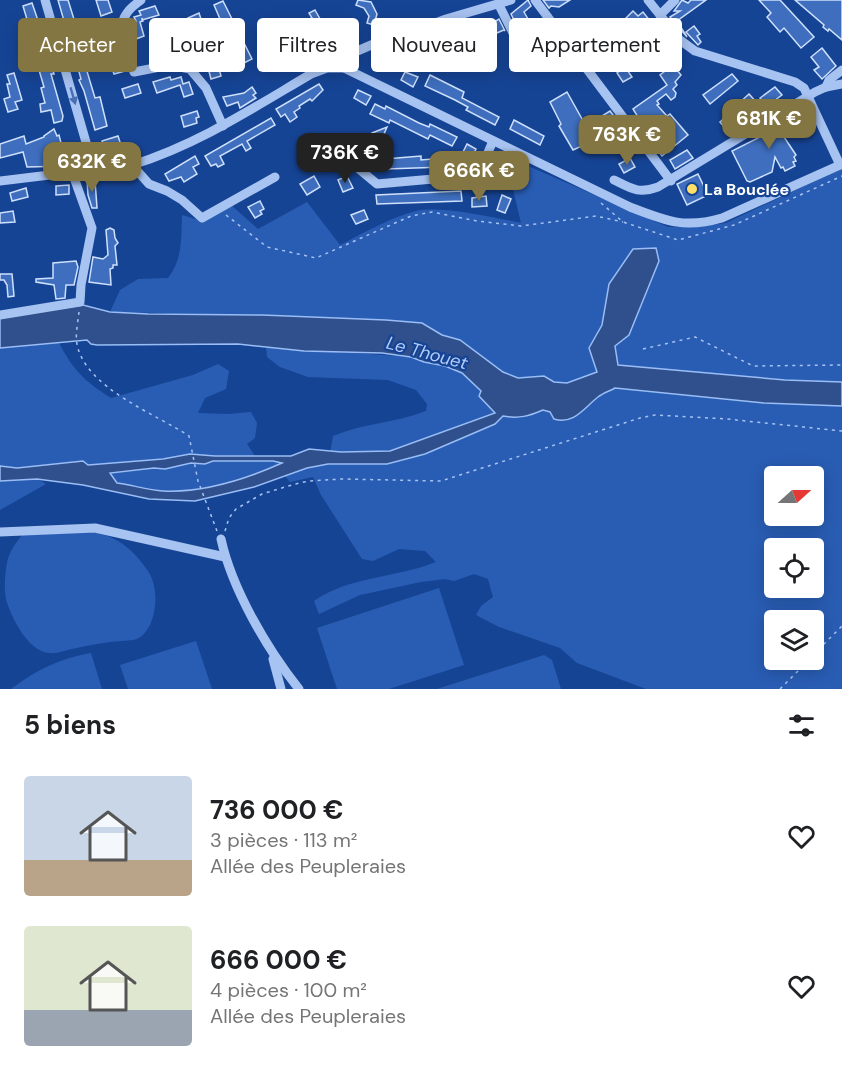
<!DOCTYPE html>
<html lang="fr">
<head>
<meta charset="utf-8">
<style>
	body { margin:0; font-family:"DM Sans",sans-serif; background:#f2f2f2; color:#202124; height:100vh; display:flex; flex-direction:column; font-size:22px; white-space:nowrap }
	* { box-sizing:border-box; margin:0 }
	p { font-size:20px; color:#757577 }
	.icon { flex:none; width:33px; height:33px; fill:none; stroke:currentColor; stroke-width:2; stroke-linecap:round; stroke-linejoin:round }
	.map { position:relative; height:689px; overflow:hidden }
	.details { display:flex; flex-direction:column; background:#fff; flex:1 }
	.details>* { flex:none }
	.banner { position:absolute; left:18px; top:18px; width:807px; height:54px; display:flex; gap:12px }
	.needle { width:39px; rotate:69deg }
	.fabs { position:absolute; left:764px; top:466px; display:grid; gap:12px }
	.fabs a { display:grid; place-items:center; width:60px; height:60px; border-radius:6px; background:#fff; box-shadow:0 3px 15px #0003; font-size:30px }
	.price { position:absolute; translate:-50% -51px; padding:0 14px; border-radius:12px; background:#847642; color:#fff; font-size:20px; line-height:39px; filter:drop-shadow(0 2px 3px #0008) }
	.price::after { content:''; position:absolute; left:50%; top:36px; width:18px; height:14px; margin-left:-9px; background:inherit; clip-path:polygon(0 0,100% 0,50% 100%) }
	.price.selected { background:#222; color:#fff }
	ul { padding:0; list-style:none }
	li { display:flex; align-items:center; gap:18px; height:150px; padding:0 24px }
	li span { display:grid; place-items:center; flex:none; width:168px; height:120px; border-radius:6px; color:#555 }
	li>.icon { margin-inline-start:auto }
	span .icon { width:72px; height:72px; fill:#fffc; stroke-width:1 }
	li b { font-size:26px }
	h2 { display:flex; justify-content:space-between; align-items:center; height:72px; padding:0 24px; font-size:26px }
	.tag { padding:0 21px; border-radius:6px; background:#fff; box-shadow:0 3px 15px #0003; font-size:21px; line-height:54px }
	.tag.selected { background:#847642; color:#fff }
	.map>svg:first-child { display:block }
	.green { fill:#295db4; fill-rule:evenodd }
	.water { fill:#2f508d; stroke:#99bdf4; stroke-width:1.5; fill-rule:evenodd }
	.building { fill:#3e6ebd; stroke:#cee0fc; stroke-width:1.5 }
	.lines { fill:none; stroke-linecap:round; stroke-linejoin:round }
	.path { stroke:#a7c3f1; stroke-width:1.5; stroke-dasharray:3 4.5; stroke-linecap:butt }
	.minor { stroke:#a7c3f1; stroke-width:9 }
	.oneway { fill:#4970b5 }
	.poi-dot { fill:#ffdf67; stroke:#164495; stroke-width:2 }
	.labels { text-anchor:middle; dominant-baseline:central; stroke-width:4.5; stroke-linejoin:round; paint-order:stroke }
	.poi-label { font-size:16px; font-weight:bold; fill:#fff; stroke:#164495; text-anchor:start }
	.water-label { font-size:18px; font-style:italic; fill:#b3cdf8; stroke:#164495 }
</style>
</head>
<body>
<div class="map">
<svg width="842" height="689" viewBox="0 0 842 689">
	<rect width="100%" height="100%" fill="#164495"/>
	<!-- green -->
	<g class="green">
		<path d="M505,156L668,227H695L726,223L842,168V689H646L577,663L560,648L499,627L476,615L481,606L493,597L488,579L474,574L454,581L445,579L421,582L360,595L319,614L314,601C350,576 396,578 436,562L425,551L399,549L373,561L362,559L321,495L313,477L290,482L285,476L307,468L328,464L333,436C364,423 395,423 426,411L427,404L416,390L388,380L308,377L280,367L267,357L266,347L412,357L424,362L445,366L462,373L481,391L479,396L494,412L495,424L503,416C519,419 529,416 543,410L550,412L587,407L601,395L615,388L617,365L615,346L629,335L659,261L633,249L609,284L602,325L589,348L597,372L568,383L553,382L544,376L518,378L503,372L460,340L442,335L422,323L386,320L262,315L110,312L120,290L138,279L168,278C183,259 181,238 182,215L202,221L231,205L258,229L307,202L340,245C364,233 389,218 416,211C440,205 496,218 521,223ZM774,477H813V516H774ZM774,549H813V588H774ZM774,621H813V660H774Z"/>
		<path d="M58,341C73,370 84,381 111,398L193,375L218,364L229,371L226,389L205,398L198,413L228,414L251,412L257,423L255,438L247,444L255,456L282,463C244,477 205,493 163,491C148,490 132,485 116,483L109,472L18,468L46,484L0,510V348Z"/>
		<path d="M89,532C115,534 133,549 148,571C159,587 158,620 143,635C137,641 129,640 122,641C105,642 89,645 72,649C65,650 57,654 50,653C28,652 11,617 6,599C4,588 5,574 7,563C9,552 15,544 22,535Z"/>
		<path d="M439,588L464,665L389,689H337L317,628Z"/>
		<path d="M196,641L212,689H128L120,665Z"/>
		<path d="M91,653L102,689H11C36,670 61,658 91,653Z"/>
		<path d="M544,655L552,660L561,689H437Z"/>
	</g>
	<!-- water -->
	<path class="water" d="M656,248L659,261L629,335L615,346L618,365L785,380L842,382V406L764,403L615,388C610,391 603,393 598,397C584,408 574,425 554,419L550,412L543,410C529,416 519,419 503,416L495,424L425,454L387,464H328L307,468L254,487L195,501L149,499L83,485L37,479L0,481V466L17,468L83,461L88,465L163,459L190,454L215,456H291L309,449L341,452L390,451L495,413L479,396L481,391L462,373L445,366L424,362L411,357L382,353L304,351L238,344L97,345L91,344L87,340L0,348V317L83,305L110,312L148,314L262,315L386,320L422,323L442,335L460,340L503,372L518,378L544,376L554,382L567,383L597,372L589,348L602,325L609,284L633,249ZM213,461H273L282,463C246,479 203,493 163,491C148,490 132,485 117,483L110,473L154,468L165,469L191,463L205,464Z"/>
	<!-- building -->
	<g class="building">
		<path d="M58,0H68L89,67L86,68L95,98L100,97L107,126L95,130L84,91L79,80L81,79L73,50H71L67,38H69Z"/>
		<path d="M96,0H108L112,12L101,16Z"/>
		<path d="M358,0L371,2L377,14L374,25L367,23L369,16L364,8L356,5Z"/>
		<path d="M528,0L531,6L524,12L539,38L542,36L547,44L536,49L534,45L528,48L524,39L529,36L523,22L517,26L511,14Z"/>
		<path d="M543,0H570L559,7L551,6L549,8Z"/>
		<path d="M682,0L688,3L691,0H706L677,21L687,37L670,17L680,11H674Z"/>
		<path d="M759,0H780L814,37L801,48L784,28L780,32L767,17L771,13Z"/>
		<path d="M795,0H842V40L829,29L828,31L823,27L824,25Z"/>
		<path d="M223,1L252,59L244,63L224,25L221,27L218,20L220,19L214,5Z"/>
		<path d="M32,3L43,35H40L48,64L51,63L54,74H51L63,116L62,121L54,123L51,110L41,112L40,104L45,103L41,88L44,87L32,46L29,26L23,6Z"/>
		<path d="M155,6L159,15L142,20V18L143,21L140,22L144,36L136,39L130,23L136,21L134,17L141,15L139,11Z"/>
		<path d="M315,10L324,26L304,38L297,26L312,18L309,13Z"/>
		<path d="M633,11L638,16L643,12L658,31L662,28L675,44L673,49L679,59L676,61L654,35L646,41L642,37L640,39L634,32L636,30L626,18Z"/>
		<path d="M199,13L205,31L194,35L188,18Z"/>
		<path d="M499,19L505,31L504,30L492,35L491,32L486,34L485,31L427,58L421,46L455,31L453,26L463,21H474V25L490,21L491,24Z"/>
		<path d="M110,26L125,71L114,74L109,59L113,58L109,45L105,46L99,30Z"/>
		<path d="M694,26L700,34L697,36L701,42L698,45L686,32Z"/>
		<path d="M602,30L610,42L614,39L618,44L603,56L590,39Z"/>
		<path d="M198,34L202,46L176,56L172,44Z"/>
		<path d="M276,43L282,53L270,60L264,50Z"/>
		<path d="M161,46L165,58L156,61L153,49Z"/>
		<path d="M411,46L416,55L403,61L399,52Z"/>
		<path d="M822,48L836,66L822,79L814,70L819,67L811,57Z"/>
		<path d="M217,61L221,76L211,79L207,64Z"/>
		<path d="M673,65L681,75L675,82L677,85L673,89L676,93L675,97L671,100L666,94L657,101L659,104L657,105L667,116L670,114L688,135L662,156L657,149L674,136L659,118L650,123L647,118L641,122L633,109L667,85L660,75Z"/>
		<path d="M625,67L632,77L623,82L617,73Z"/>
		<path d="M405,72L418,77L413,87L401,80Z"/>
		<path d="M14,73L22,100L15,102L18,109L8,112L4,99L10,97L7,84H10L7,75Z"/>
		<path d="M732,74L738,81L710,104L703,95Z"/>
		<path d="M430,75L464,92L462,98L499,117L495,125L466,110L468,107L455,100L425,86Z"/>
		<path d="M170,77L171,80L181,77L183,84L189,82L193,94L184,97L180,85L157,93L153,82Z"/>
		<path d="M138,84L141,93L125,98L122,89Z"/>
		<path d="M319,84L323,90L312,101L310,99L299,106L300,108L294,112L297,117L290,122L285,114L281,117L276,109Z"/>
		<path d="M252,87L256,93L253,95L256,98L240,108L238,102L227,106L223,97L244,93Z"/>
		<path d="M775,87L782,95L767,106L760,98Z"/>
		<path d="M358,90L371,96L366,105L354,98Z"/>
		<path d="M567,92L586,126L610,111L616,119L614,121L612,117L593,129L599,139L607,134L612,143L598,149L593,141L573,150L559,126L561,124L550,102Z"/>
		<path d="M749,94L759,105L748,114L739,103Z"/>
		<path d="M375,104L385,109L386,106L419,123L429,127L430,124L457,137L452,146L430,135L428,139L390,120L389,123L370,114Z"/>
		<path d="M197,111L199,117L196,118L197,123L184,127L181,116Z"/>
		<path d="M800,111L807,124L784,137L796,155L794,157L796,161L793,162L795,166L785,171L783,167L781,168L775,157L772,172L750,182L747,181L732,151L764,135V133Z"/>
		<path d="M731,112L737,120L726,129L720,122Z"/>
		<path d="M271,118L275,125L247,141L251,148L246,151L242,144L220,156L224,164L218,167L216,164L211,166L205,156Z"/>
		<path d="M514,120L544,136L540,145L510,129Z"/>
		<path d="M387,127L384,134L388,144L379,148L372,133Z"/>
		<path d="M54,129L57,136L59,135L67,166L27,167L23,152L0,158V144L24,136L26,144L44,137V136Z"/>
		<path d="M360,135L363,144L350,150L346,141Z"/>
		<path d="M118,136L122,148L105,153L102,141Z"/>
		<path d="M467,144L476,149L469,163L460,158Z"/>
		<path d="M336,150L342,164L333,168L330,162L324,165L321,158L313,163L310,162L306,157L318,151L321,157Z"/>
		<path d="M687,150L693,158L675,169L670,160Z"/>
		<path d="M195,156L199,164L193,167L197,174L184,182L181,177L169,181L165,174Z"/>
		<path d="M421,156V160L444,158V167L386,169L385,159Z"/>
		<path d="M630,158L635,167L624,173L619,164Z"/>
		<path d="M698,174L708,195L687,205L677,184Z"/>
		<path d="M314,176L320,187L307,195L300,184Z"/>
		<path d="M347,176L353,188L343,192L338,180Z"/>
		<path d="M87,180H95L97,208H92L88,195Z"/>
		<path d="M69,185V194L56,195V186Z"/>
		<path d="M26,188L28,197L12,201L10,193Z"/>
		<path d="M461,191L462,201L377,204L376,195Z"/>
		<path d="M502,195L511,199L505,213L497,210Z"/>
		<path d="M486,196L487,206L472,207V198Z"/>
		<path d="M260,201L264,209L260,211L262,214L255,218L248,207Z"/>
		<path d="M364,210L368,219L356,224L351,215Z"/>
		<path d="M13,211L15,222L0,223V213Z"/>
		<path d="M110,228L114,230L115,238L118,243L115,246L117,265H113V268L110,269L111,285L89,282L93,257L103,259L108,255L106,230Z"/>
		<path d="M76,261L78,267L74,285H66L65,298L56,299L54,285L36,282V279L53,278V263Z"/>
		<path d="M0,274H12L14,296L8,297L7,285L4,280H0Z"/>
	</g>
	<g class="lines">
		<!-- path -->
		<g class="path">
			<path d="M601,203L623,222L678,240L734,225L842,176"/>
			<path d="M226,215L267,247L316,258L411,216L432,212L477,221L521,226L596,216L623,222"/>
			<path d="M79,312C78,322 75,335 77,344C85,388 156,414 189,436L198,481L217,531"/>
			<path d="M643,349L695,337L753,366L842,365"/>
			<path d="M225,531L229,518L236,509L262,494L295,484L309,481L342,479L441,481L640,418L655,415L727,419L842,431"/>
			<path d="M813,655L842,626"/>
			<path d="M780,689L809,660"/>
		</g>
		<!-- minor -->
		<g class="minor">
			<path d="M45,0L94,170"/>
			<path d="M141,0C136,4 130,8 127,13C114,30 128,55 134,72L170,65L190,69L206,88L223,126"/>
			<path d="M535,0L671,181"/>
			<path d="M648,0L680,40L695,51L795,82L804,88L840,165"/>
			<path d="M499,5L523,53"/>
			<path d="M660,15L675,0"/>
			<path d="M344,68L355,52L385,39L398,37L446,19L511,0"/>
			<path d="M190,69C200,53 208,56 218,43"/>
			<path d="M826,87L829,80L842,70"/>
			<path d="M132,165L149,184L167,191L182,200L202,218L275,177"/>
			<path d="M359,169L377,184L478,175L493,141"/>
			<path d="M614,180C632,189 638,194 658,187L815,92L826,87L842,84"/>
			<path d="M0,181L132,165C197,145 253,108 311,74L327,68H344L630,207C666,221 684,229 722,218L842,164"/>
			<path d="M0,315L80,302L81,285L92,228L72,172"/>
			<path d="M0,532L95,528L225,557"/>
			<path d="M221,539C232,589 267,649 299,689"/>
			<path d="M273,659L281,689"/>
		</g>
	</g>
	<!-- one-way arrows -->
	<defs><path id="oneway-solid" d="M-6-.8H1V-3.2L6.5 0L1 3.2V.8H-6Z" transform="scale(1.5)"/></defs>
	<use class="oneway" href="#oneway-solid" transform="translate(73 96) rotate(74)"/>
	<!-- markers -->
	<circle class="poi-dot" cx="692" cy="189" r="6"/>
	<g class="labels">
		<!-- poi labels -->
		<g class="poi-label">
			<text x="704" y="189">La Bouclée</text>
		</g>
		<!-- water labels -->
		<g class="water-label">
			<text transform="translate(427 353) rotate(15)">Le Thouet</text>
		</g>
	</g>
</svg>
<div class="fabs">
<a><svg class="needle" viewBox="-14 -14 28 28"><path d="M0-13l5 13h-10z" fill="#e53935"/><path d="M0 13l5-13h-10z" fill="#757577"/></svg></a>
<a><svg class="icon" aria-label="locate" viewBox="0 0 24 24"><circle cx="12" cy="12" r="6"/><path d="M12 2v4M12 18v4M2 12h4M18 12h4"/></svg></a>
<a><svg class="icon" aria-label="layers" viewBox="0 0 24 24"><path d="M12 4l9 5-9 5-9-5zM3 14l9 5 9-5"/></svg></a>
</div>
<b class="price" style="left:769px;top:150px">681K €</b>
<b class="price" style="left:627px;top:166px">763K €</b>
<b class="price selected" style="left:345px;top:184px">736K €</b>
<b class="price" style="left:92px;top:193px">632K €</b>
<b class="price" style="left:479px;top:202px">666K €</b>
<div class="banner">
<a class="tag selected">Acheter</a>
<a class="tag">Louer</a>
<a class="tag">Filtres</a>
<a class="tag">Nouveau</a>
<a class="tag">Appartement</a>
</div>
</div>
<section class="details">
<h2>5 biens<svg class="icon" aria-label="filters" viewBox="0 0 24 24"><path d="M4 7h16M4 17h16"/><circle cx="9" cy="7" r="2"/><circle cx="15" cy="17" r="2"/></svg></h2>
<ul>
<li><span style="background:linear-gradient(#c9d6e8 70%,#b9a48a 0)"><svg class="icon" aria-label="home" viewBox="0 0 24 24"><path d="M3 11l9-7 9 7M6 9v11h12V9"/></svg></span><div><b>736 000 €</b><p>3 pièces · 113 m²</p><p>Allée des Peupleraies</p></div><svg class="icon" aria-label="heart" viewBox="0 0 24 24"><path d="M12 20l-8-8c-3-5 5-10 8-4 3-6 11-1 8 4z"/></svg></li>
<li><span style="background:linear-gradient(#dfe7d0 70%,#9aa5b1 0)"><svg class="icon" aria-label="home" viewBox="0 0 24 24"><path d="M3 11l9-7 9 7M6 9v11h12V9"/></svg></span><div><b>666 000 €</b><p>4 pièces · 100 m²</p><p>Allée des Peupleraies</p></div><svg class="icon" aria-label="heart" viewBox="0 0 24 24"><path d="M12 20l-8-8c-3-5 5-10 8-4 3-6 11-1 8 4z"/></svg></li>
</ul>
</section>
</body>
</html>
